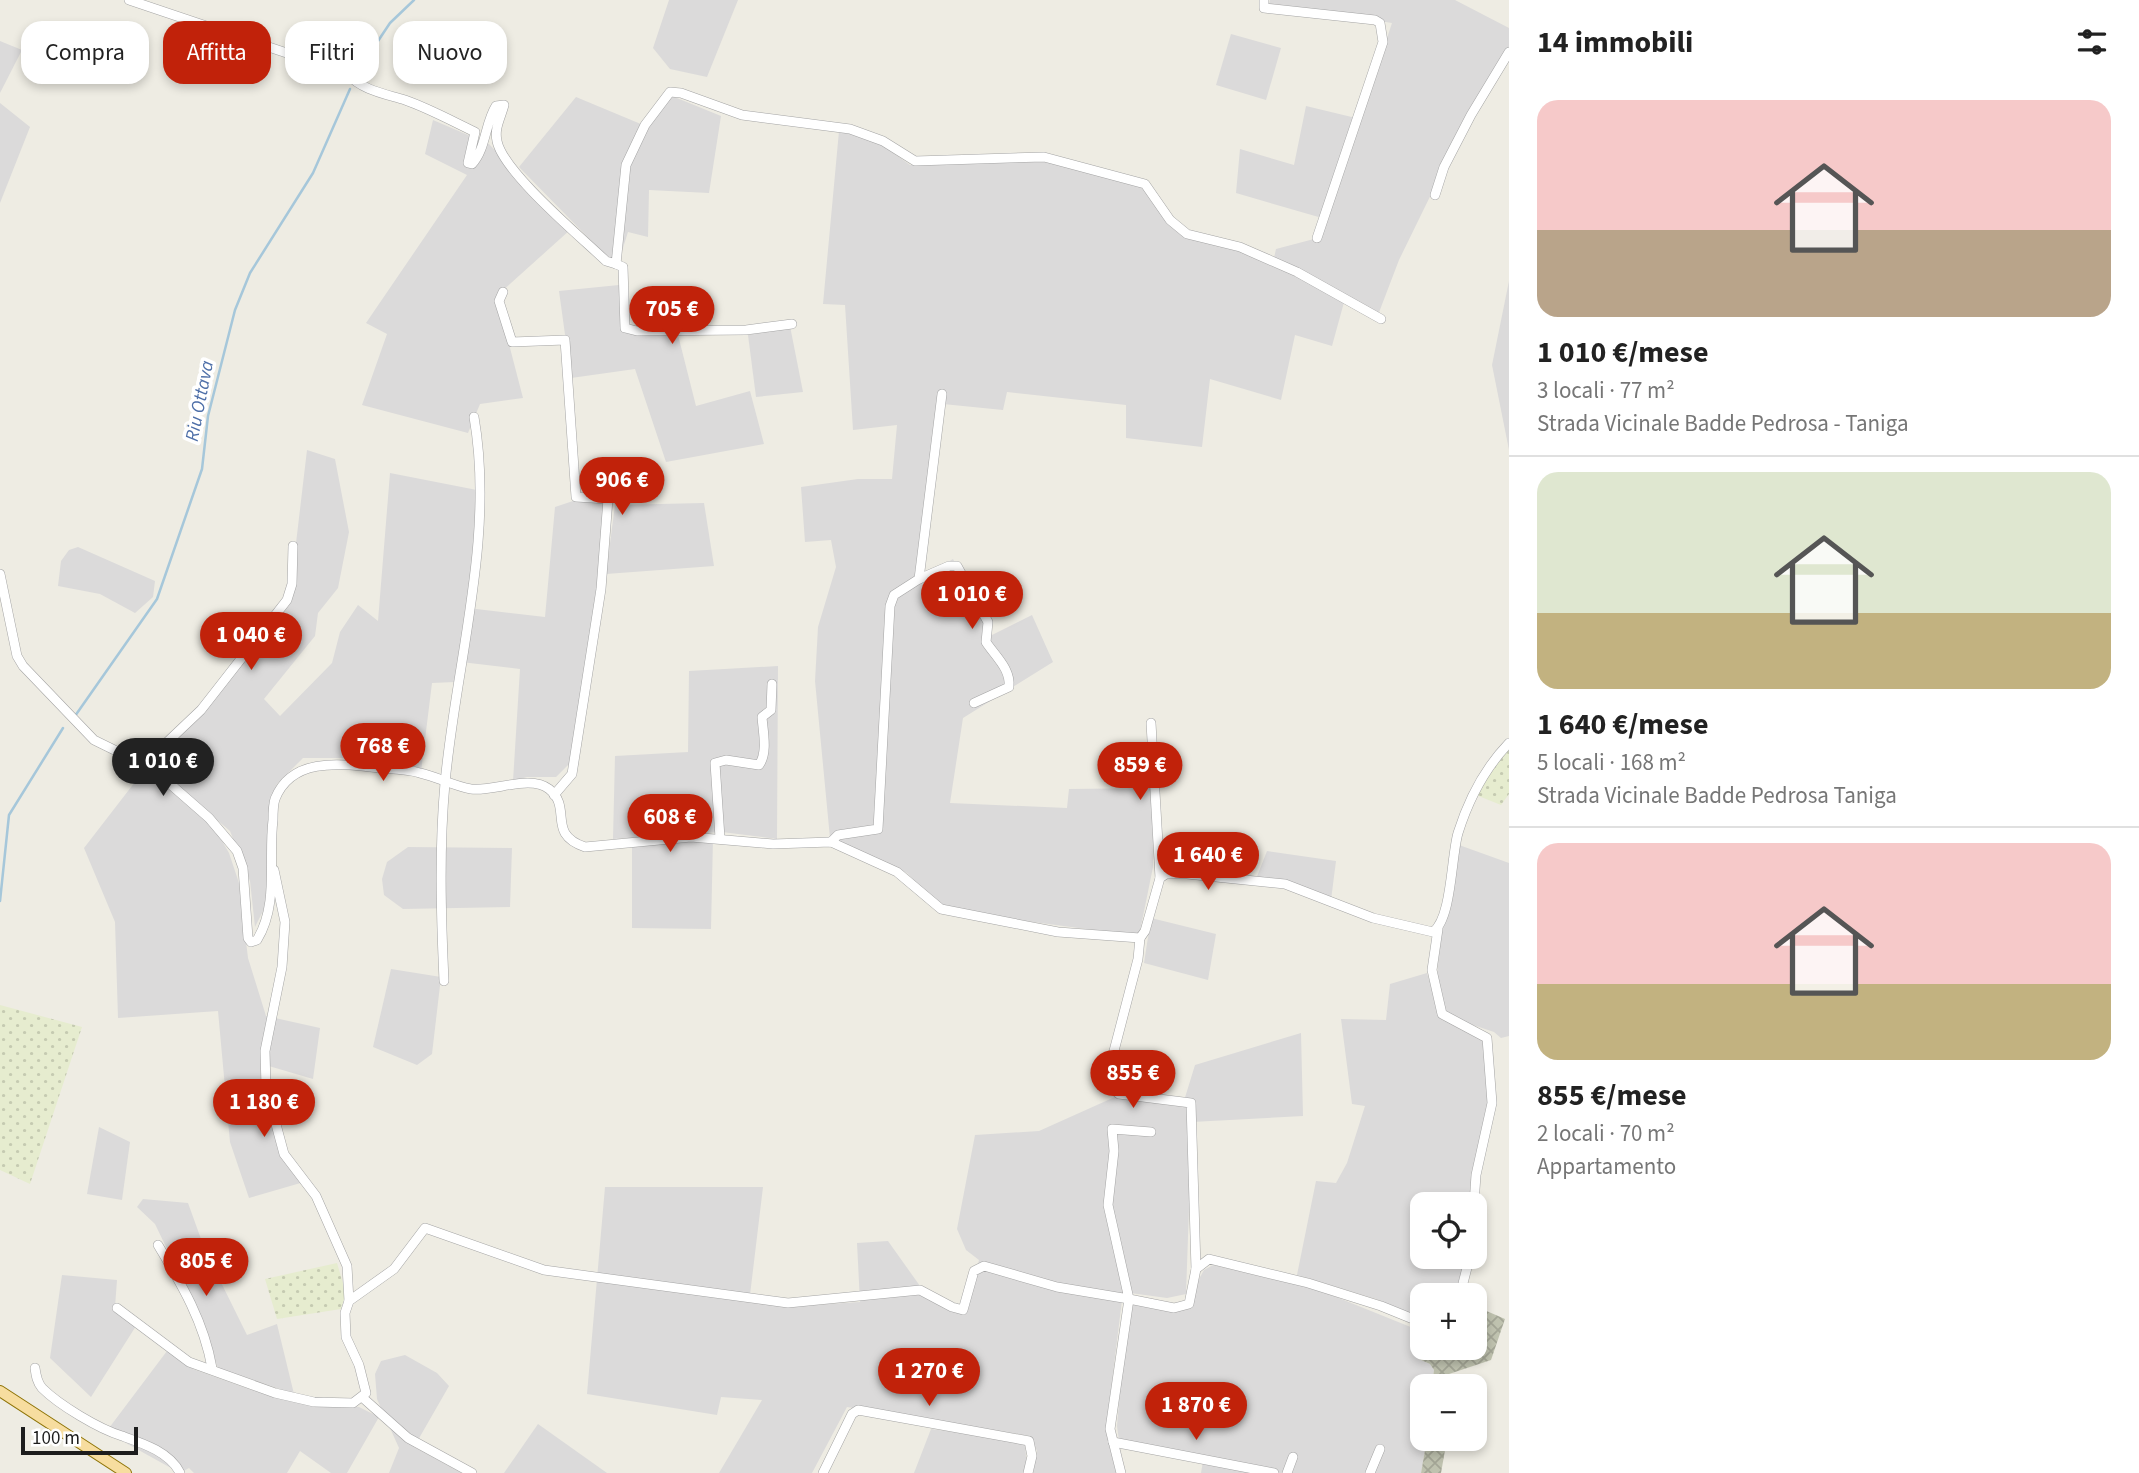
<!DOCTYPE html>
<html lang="it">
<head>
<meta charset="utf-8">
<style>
	body { margin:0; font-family:"Source Sans 3",sans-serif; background:#f6f6f6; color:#222; height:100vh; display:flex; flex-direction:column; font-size:26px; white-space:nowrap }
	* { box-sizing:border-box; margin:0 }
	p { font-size:23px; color:#767676 }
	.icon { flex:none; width:38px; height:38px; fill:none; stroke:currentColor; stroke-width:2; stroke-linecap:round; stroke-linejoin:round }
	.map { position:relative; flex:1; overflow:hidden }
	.drawer { display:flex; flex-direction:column; background:#fff; width:630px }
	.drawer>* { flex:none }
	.hud { position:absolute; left:21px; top:21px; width:665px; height:63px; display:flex; gap:14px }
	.tools { position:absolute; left:1410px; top:1192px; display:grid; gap:14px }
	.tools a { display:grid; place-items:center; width:77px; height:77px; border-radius:14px; background:#fff; box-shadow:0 4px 10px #0003; font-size:35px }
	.scale { position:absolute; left:21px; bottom:18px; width:117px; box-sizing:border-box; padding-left:7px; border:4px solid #1d1d1d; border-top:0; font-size:19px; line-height:24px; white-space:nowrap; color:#1d1d1d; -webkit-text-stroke:5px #fff; paint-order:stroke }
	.price { position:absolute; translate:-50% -60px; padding:0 16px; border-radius:24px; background:#c1220a; color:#fff; font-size:23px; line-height:46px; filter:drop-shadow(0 2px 4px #0008) }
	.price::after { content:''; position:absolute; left:50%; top:42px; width:21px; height:16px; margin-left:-10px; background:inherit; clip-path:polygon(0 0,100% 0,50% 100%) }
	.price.on { background:#222; color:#fff }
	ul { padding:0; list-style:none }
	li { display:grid; align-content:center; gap:14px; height:371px; padding:0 28px }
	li+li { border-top:2px solid #e0e0e0 }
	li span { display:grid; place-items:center; height:217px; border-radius:21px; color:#555 }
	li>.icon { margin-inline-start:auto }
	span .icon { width:126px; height:126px; fill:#fffc; stroke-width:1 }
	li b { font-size:30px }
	h2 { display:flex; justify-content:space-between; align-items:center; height:84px; padding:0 28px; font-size:30px }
	.pill { padding:0 24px; border-radius:21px; background:#fff; box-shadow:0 4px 10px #0003; font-size:24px; line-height:63px }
	.pill.on { background:#c1220a; color:#fff }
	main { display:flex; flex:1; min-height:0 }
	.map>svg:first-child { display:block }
	.residential { fill:#dbdada }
	.construction { fill:url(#construction-cross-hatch) }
	.farmland { fill:url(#farmland-dots) }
	.pitch { fill:#85dac4 }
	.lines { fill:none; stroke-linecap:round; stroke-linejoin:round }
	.stream { stroke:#a6c7da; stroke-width:2.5 }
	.minor-casing { stroke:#a4a4a4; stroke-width:10 }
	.major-casing { stroke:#8f7407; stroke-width:12 }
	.minor { stroke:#fff; stroke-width:9 }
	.major { stroke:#f7dd9f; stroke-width:10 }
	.labels { text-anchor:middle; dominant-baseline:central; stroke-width:7; stroke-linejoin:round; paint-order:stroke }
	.water-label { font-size:19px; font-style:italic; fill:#4e6fa8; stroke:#fff }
</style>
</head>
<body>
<main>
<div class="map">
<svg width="1509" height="1473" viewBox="0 0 1509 1473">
	<defs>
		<pattern id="construction-cross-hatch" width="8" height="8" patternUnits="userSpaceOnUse" patternTransform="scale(1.75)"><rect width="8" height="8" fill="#bfc2af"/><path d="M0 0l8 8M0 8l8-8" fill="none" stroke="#a4a696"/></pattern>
		<pattern id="farmland-dots" width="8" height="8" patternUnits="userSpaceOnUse" patternTransform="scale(1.75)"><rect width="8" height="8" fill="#e6eccf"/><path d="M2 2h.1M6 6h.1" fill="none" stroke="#c5cab1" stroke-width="1.8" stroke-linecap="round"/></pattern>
	</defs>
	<rect width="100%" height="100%" fill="#eeece3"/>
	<!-- residential -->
	<g class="residential">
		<path d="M669,0H738L707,77L670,69L653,48Z"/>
		<path d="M1270,0H1455L1509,28V52L1463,129L1399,260L1378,315L1346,295L1332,346L1295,335L1281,400L1210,379L1202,447L1126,438V405L1007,392L1003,410L943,404L921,579L953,559L992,635L1032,615L1053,662L963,718L950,803L1067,808L1069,789L1153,788V867L1139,936L972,914L936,904L907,873L830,838L815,681L818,627L836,567L831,540L805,542L801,487L858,479H892L897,425L853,430L845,305L823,304L839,131L877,141L910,165L1002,160L1062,162L1137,184L1149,192L1174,228L1274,258L1276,249L1314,239L1322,218L1236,193L1240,149L1294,165L1306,106L1360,119L1392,23L1269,4Z"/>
		<path d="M1231,34L1281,48L1266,100L1216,85Z"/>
		<path d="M0,41L22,50L0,93Z"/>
		<path d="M672,96L721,116L709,193L649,190L648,237L628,232L622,251L612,262L519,167L576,97L648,127Z"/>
		<path d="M0,103L30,127L0,203Z"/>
		<path d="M433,120L489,144L570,230L501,292L502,317L523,398L480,404L468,433L362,405L387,334L366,323L467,175L425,154Z"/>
		<path d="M1509,281V450L1492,365Z"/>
		<path d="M619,285L625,331H677L696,406L750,391L764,444L666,462L635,369L571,378L559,291Z"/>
		<path d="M790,326L803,392L756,397L748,335Z"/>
		<path d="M307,450L335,459L349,532L338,588L318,613L315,636L264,699L280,716L332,663L340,632L358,605L378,621L390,473L482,491L468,608L545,617L555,507L582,498L610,505L571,762L556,777H527L513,781L520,669L461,662L455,682L432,683L421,772L349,758H303L277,784L271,805L268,901L255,927L250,881L230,831L147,760L260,640L290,594Z"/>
		<path d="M704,503L714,566L606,574L615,505Z"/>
		<path d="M78,547L155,581L153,597L135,613L100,594L58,586L61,561L69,550Z"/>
		<path d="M778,666L777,839L722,832L613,839L615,756L688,752L689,671Z"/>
		<path d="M145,769L214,827L229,853L239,883L248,958L266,1016L320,1028L313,1079L262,1064L281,1149L304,1182L249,1198L230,1142L218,1011L118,1018L115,922L84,848Z"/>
		<path d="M713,838L711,929L632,928V845Z"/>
		<path d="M1459,845L1509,863V1036L1501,1038L1494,1032L1446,1016L1437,979L1440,935Z"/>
		<path d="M408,847L512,848L510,907L403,909L384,895L382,879L387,862Z"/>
		<path d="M1267,851L1336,861L1331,900L1256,879Z"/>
		<path d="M1151,918L1216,934L1208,980L1144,963Z"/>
		<path d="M391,969L441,977L432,1054L417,1065L373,1047Z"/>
		<path d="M1427,973L1442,1020L1452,1022L1485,1041L1489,1119L1470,1204H1423V1256L1465,1257L1457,1295H1423V1319L1376,1299L1297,1275L1316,1181L1336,1183L1347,1163L1365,1106L1352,1104L1341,1019L1386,1020L1390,984Z"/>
		<path d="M1301,1033L1303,1116L1192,1122L1186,1294L1167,1298L1123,1292L1109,1406L1117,1473H1033L1037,1451L1030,1436L847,1407L812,1473H719L762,1400L721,1397L717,1415L587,1394L605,1187H763L750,1295L812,1305L860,1302L857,1243L888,1241L920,1286L965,1311L979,1260L966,1250L957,1229L975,1135L1039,1131L1117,1096L1183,1104L1195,1065Z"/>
		<path d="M99,1127L130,1142L122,1200L87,1194Z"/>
		<path d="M143,1199L188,1203L205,1250L247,1335L277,1324L294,1394L218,1368L195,1307L155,1224L137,1207Z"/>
		<path d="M1213,1265L1314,1288L1423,1332L1424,1348L1419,1359L1430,1364L1434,1370L1432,1386H1423V1438L1427,1439L1421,1473H1201L1203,1461L1119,1441L1117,1426L1122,1366L1132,1306L1139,1302L1190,1305L1199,1279L1204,1270Z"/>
		<path d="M62,1275L117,1280L115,1307L136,1326L91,1397L50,1358Z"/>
		<path d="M170,1347L193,1369L249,1389L296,1402L359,1407L379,1417L347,1473H331L300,1451L287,1473H194L189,1468L180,1473L106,1432Z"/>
		<path d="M405,1355L437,1373L449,1386L414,1447L462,1473H389L399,1448L377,1399L375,1374L381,1361Z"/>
		<path d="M538,1424L607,1473H504Z"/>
		<path d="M931,1429L1025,1441L1027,1473H914Z"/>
	</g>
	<!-- construction -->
	<g class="construction">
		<path d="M1475,1306L1505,1319L1491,1360L1446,1375V1386H1432L1434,1370L1430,1364L1419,1359L1424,1348H1475Z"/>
		<path d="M1427,1439H1447L1441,1473H1421Z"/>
	</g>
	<!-- farmland -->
	<g class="farmland">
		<path d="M1509,743V794L1501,805L1476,795Z"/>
		<path d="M0,1005L82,1027L30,1184L0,1170Z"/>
		<path d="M337,1263L346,1293L341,1309L277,1319L265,1279Z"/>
	</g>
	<!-- pitch -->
	<path class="pitch" d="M387,739L415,740L414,753L386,751Z"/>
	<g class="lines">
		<!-- stream -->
		<g class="stream">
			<path d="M356,74L390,23L414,0"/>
			<path d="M75,716L157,599L202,469L208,416L235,310L250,273L313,173L350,89"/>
			<path d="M0,901L9,815L63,728"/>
		</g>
		<!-- minor casing -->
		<g class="minor-casing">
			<g id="minor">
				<path d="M129,0L346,73C364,91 382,93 405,100C428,108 452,121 475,132L468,163L472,164C486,149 485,123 496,106L504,105C501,117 494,128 497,141C503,172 581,237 606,261L616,264L626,165L645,125L670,92L681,93L742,115L850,129L883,141L915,161L1044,157L1145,184L1170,220L1187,234L1240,247L1297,272L1381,319"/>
				<path d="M1264,0V8L1375,20L1380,23L1383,42L1317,238"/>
				<path d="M1435,195L1444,167L1471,115L1509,52"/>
				<path d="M616,264L623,267L625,328L637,331L746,330L792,324"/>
				<path d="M503,292L499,301L512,342L565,340L576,497L608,499L601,589L572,774L554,795"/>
				<path d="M0,574L17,656L23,666L94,740L153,769L209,818L237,851L243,868L248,938L251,942L257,940C279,904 268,860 273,820C273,814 273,805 275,799C292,756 342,764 378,768C392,769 407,769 420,773C438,777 453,786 471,789C494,792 530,774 549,789C573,808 546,834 585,847L691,837L773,844L831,842L897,872L941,909L1058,932L1140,938L1145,931L1160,878L1166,874H1187L1285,884L1373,918L1433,932C1452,918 1451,857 1458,833C1469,798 1484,769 1509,743"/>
				<path d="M919,579L949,566H957L988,622L986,642C995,656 1011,669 1009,687L974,703"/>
				<path d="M1151,723L1160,878"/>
				<path d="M143,765L201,710L287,600L292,584L293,546"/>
				<path d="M720,838L715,763L726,760L759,765C768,753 763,731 762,717L771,710L772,684"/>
				<path d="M831,842L838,835L878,829L890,606L894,595L919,579L942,394"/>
				<path d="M1438,929L1432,970L1442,1014L1487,1038L1492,1103L1476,1175L1474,1204"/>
				<path d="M1140,938L1138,959L1109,1070V1086L1119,1094L1191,1103L1196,1269"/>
				<path d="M444,981C441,915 439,849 445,783C456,662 495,538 474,417"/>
				<path d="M158,1245C182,1285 204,1322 212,1368"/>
				<path d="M1460,1295L1470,1256"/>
				<path d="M349,1301L394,1269L425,1228L544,1270L788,1303L920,1290L952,1307L963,1310L974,1271L984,1266L1057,1287L1129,1299L1108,1205L1114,1151L1112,1129L1151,1132"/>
				<path d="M117,1308L189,1362L275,1393L314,1402L353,1403L366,1393L359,1365L346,1337L345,1313L349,1301L347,1266L316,1196L284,1154L266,1087L265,1051L282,967L285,922L274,870"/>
				<path d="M35,1368C36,1376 37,1382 42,1388C59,1405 99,1429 122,1436C142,1443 170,1452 180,1473"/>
				<path d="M363,1398L408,1438L472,1473"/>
				<path d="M1113,1442L1274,1473"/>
				<path d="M823,1473L852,1414L858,1410L1029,1441L1032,1456L1028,1473"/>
				<path d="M1121,1473L1110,1429L1129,1299L1174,1308L1189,1304L1196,1269L1209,1259L1308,1283L1381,1306L1423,1323"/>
				<path d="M1287,1473L1293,1457"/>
				<path d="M1370,1473L1380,1449"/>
			</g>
		</g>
		<!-- major casing -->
		<g class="major-casing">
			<path id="major" d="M0,1391L126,1473"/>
		</g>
		<!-- minor -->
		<use href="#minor" class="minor"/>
		<!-- major -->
		<use href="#major" class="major"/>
	</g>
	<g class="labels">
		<!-- water labels -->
		<g class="water-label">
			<text transform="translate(200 401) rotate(-79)">Riu Ottava</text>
		</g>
	</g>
</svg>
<div class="tools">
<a><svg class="icon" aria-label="locate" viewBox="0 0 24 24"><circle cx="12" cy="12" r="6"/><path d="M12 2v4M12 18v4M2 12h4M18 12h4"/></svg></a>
<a>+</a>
<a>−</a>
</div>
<div class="scale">100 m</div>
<b class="price" style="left:672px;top:346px">705 €</b>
<b class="price" style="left:622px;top:517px">906 €</b>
<b class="price" style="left:972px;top:631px">1 010 €</b>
<b class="price" style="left:251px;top:672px">1 040 €</b>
<b class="price" style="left:383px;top:783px">768 €</b>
<b class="price on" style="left:163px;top:798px">1 010 €</b>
<b class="price" style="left:1140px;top:802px">859 €</b>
<b class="price" style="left:670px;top:854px">608 €</b>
<b class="price" style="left:1208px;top:892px">1 640 €</b>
<b class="price" style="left:1133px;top:1110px">855 €</b>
<b class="price" style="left:264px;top:1139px">1 180 €</b>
<b class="price" style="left:206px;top:1298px">805 €</b>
<b class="price" style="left:929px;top:1408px">1 270 €</b>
<b class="price" style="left:1196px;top:1442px">1 870 €</b>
<div class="hud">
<a class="pill">Compra</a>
<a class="pill on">Affitta</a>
<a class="pill">Filtri</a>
<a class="pill">Nuovo</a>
</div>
</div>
<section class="drawer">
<h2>14 immobili<svg class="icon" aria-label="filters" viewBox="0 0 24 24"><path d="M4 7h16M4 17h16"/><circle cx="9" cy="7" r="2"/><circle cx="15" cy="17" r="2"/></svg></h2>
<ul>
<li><span style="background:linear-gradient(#f6c9c9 60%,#b9a48a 0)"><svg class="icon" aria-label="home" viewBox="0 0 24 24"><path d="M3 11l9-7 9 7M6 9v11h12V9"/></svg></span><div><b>1 010 €/mese</b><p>3 locali · 77 m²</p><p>Strada Vicinale Badde Pedrosa - Taniga</p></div></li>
<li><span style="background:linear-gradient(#dfe7d0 65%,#c2b280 0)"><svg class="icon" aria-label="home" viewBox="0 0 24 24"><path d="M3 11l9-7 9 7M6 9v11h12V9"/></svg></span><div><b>1 640 €/mese</b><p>5 locali · 168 m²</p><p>Strada Vicinale Badde Pedrosa Taniga</p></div></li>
<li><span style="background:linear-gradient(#f6c9c9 65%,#c2b280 0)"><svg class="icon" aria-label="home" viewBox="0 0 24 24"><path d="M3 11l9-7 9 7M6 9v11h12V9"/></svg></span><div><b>855 €/mese</b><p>2 locali · 70 m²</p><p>Appartamento</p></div></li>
</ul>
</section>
</main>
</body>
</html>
